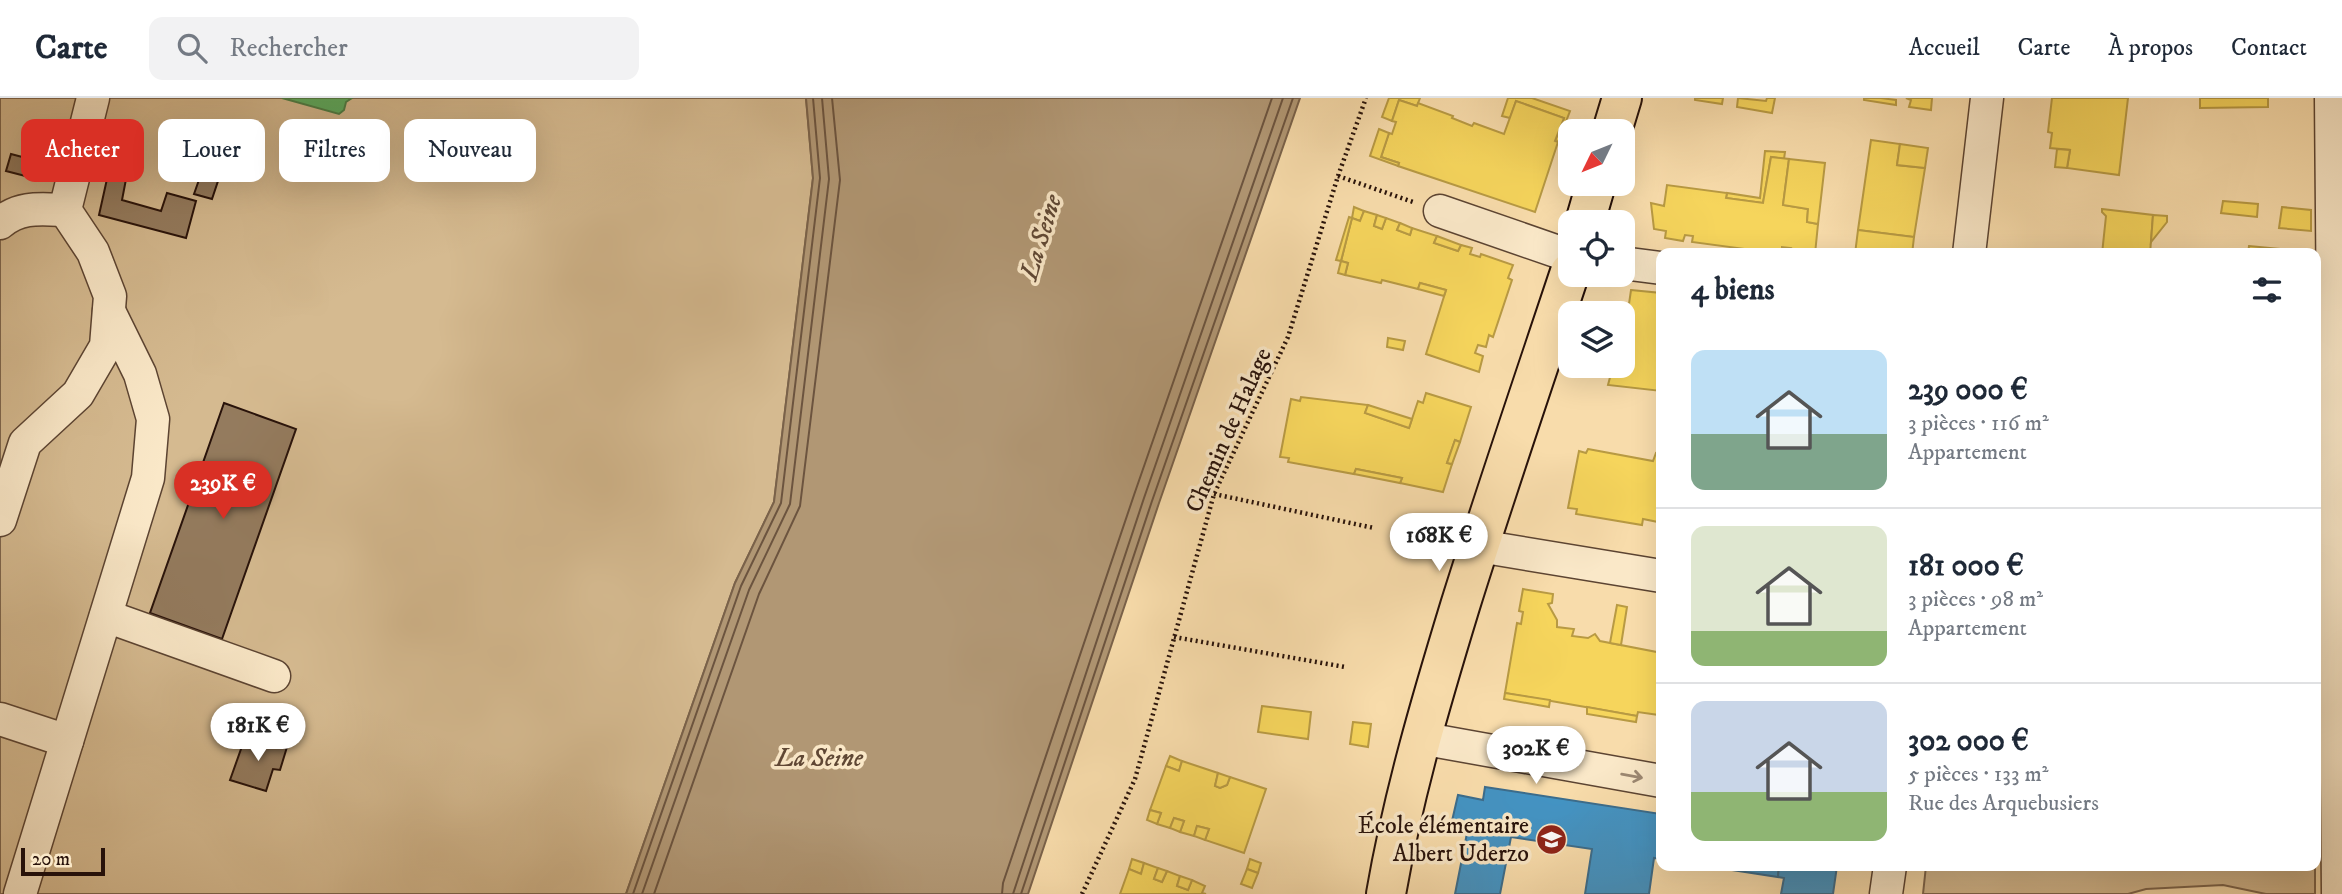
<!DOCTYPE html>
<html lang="fr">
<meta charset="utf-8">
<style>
:root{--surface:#fff;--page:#f2f2f3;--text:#1f2937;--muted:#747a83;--line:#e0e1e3;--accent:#d93025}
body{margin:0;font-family:"IM FELL DW Pica",serif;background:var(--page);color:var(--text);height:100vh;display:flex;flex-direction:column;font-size:26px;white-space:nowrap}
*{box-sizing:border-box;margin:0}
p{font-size:23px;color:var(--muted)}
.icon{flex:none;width:38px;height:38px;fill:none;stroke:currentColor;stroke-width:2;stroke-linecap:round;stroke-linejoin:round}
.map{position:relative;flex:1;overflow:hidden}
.details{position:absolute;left:1656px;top:150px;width:665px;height:623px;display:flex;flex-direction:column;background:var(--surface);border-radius:14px;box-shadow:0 7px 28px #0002}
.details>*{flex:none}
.hud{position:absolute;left:21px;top:21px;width:665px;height:63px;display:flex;gap:14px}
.needle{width:46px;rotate:227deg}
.controls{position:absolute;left:1558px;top:21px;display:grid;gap:14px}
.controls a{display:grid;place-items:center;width:77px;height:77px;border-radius:14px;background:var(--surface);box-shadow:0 7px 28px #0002;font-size:35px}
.scale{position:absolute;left:21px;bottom:18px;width:84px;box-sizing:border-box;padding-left:7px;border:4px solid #28120a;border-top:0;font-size:19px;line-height:24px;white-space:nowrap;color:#28120a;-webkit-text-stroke:5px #fae8c8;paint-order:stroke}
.price{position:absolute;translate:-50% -60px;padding:0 16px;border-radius:24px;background:#fff;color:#222;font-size:23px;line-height:46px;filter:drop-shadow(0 2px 4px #0008)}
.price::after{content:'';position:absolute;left:50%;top:42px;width:21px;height:16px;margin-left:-10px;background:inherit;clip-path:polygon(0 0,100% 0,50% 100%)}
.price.on{background:var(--accent);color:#fff}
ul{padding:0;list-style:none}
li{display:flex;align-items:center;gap:21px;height:175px;padding:0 35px}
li+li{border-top:2px solid var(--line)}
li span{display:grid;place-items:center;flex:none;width:196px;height:140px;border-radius:14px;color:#555}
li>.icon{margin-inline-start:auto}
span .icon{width:84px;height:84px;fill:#fffc;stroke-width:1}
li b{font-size:30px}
h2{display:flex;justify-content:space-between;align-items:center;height:84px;padding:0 35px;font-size:30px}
.chip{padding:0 24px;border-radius:14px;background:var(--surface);box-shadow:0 7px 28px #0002;font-size:24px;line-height:63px}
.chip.on{background:var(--accent);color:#fff}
header{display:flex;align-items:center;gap:42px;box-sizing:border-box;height:98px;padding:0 35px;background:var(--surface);border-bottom:2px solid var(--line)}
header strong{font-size:33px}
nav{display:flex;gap:38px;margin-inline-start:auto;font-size:24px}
.search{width:490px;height:63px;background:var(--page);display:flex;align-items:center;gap:18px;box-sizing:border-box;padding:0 24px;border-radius:14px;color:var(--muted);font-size:26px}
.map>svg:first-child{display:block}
</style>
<header>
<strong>Carte</strong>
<div class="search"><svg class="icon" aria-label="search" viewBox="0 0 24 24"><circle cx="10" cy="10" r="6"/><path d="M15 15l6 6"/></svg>Rechercher</div>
<nav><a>Accueil</a><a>Carte</a><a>À propos</a><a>Contact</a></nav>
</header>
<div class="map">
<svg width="2342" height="796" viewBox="0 0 2342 796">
<rect width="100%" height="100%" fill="#f8dcab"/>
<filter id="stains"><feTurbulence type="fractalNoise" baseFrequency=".00286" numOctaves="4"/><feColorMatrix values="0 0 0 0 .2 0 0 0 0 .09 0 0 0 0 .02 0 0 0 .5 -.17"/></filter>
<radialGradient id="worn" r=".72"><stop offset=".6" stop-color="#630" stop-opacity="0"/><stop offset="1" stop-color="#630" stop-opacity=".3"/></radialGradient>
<g fill="#d5ba90" stroke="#7e664d" stroke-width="2">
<polygon points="0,0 806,0 813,80 774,404 735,485 626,796 0,796"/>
<polygon points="1926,768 2315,768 2315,796 2266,796 2223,787 2146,791 2128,796 1923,796"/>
</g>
<polygon fill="#b19774" stroke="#7a624a" stroke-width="2" points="806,0 1300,0 1159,405 1028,796 626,796 735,485 774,404 813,80"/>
<g fill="#f6d55c" stroke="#b89a43" stroke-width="2">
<polygon points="1389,0 1420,0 1417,8 1399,2 1392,23 1382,19"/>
<polygon points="1508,0 1532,0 1570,13 1558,44 1555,43 1564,20 1516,3 1510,20 1502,18"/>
<polygon points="1695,0 1723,0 1722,6 1695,2"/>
<polygon points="1738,0 1766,3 1767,0 1775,0 1772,15 1737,9"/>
<polygon points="1864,0 1881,0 1896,2 1896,7 1864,2"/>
<polygon points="1906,0 1932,0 1931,12 1909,9 1911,2"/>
<polygon points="2052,0 2128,0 2119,77 2067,70 2070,52 2050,50 2052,35 2048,34"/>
<polygon points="2200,0 2268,0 2268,9 2200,10"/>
<polygon points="1399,2 1417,8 1418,5 1453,18 1452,20 1472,28 1474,25 1504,36 1516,3 1564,20 1555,43 1558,44 1535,114 1398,68 1399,65 1381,59 1389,35 1392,36 1396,24 1392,23"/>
<polygon points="1379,31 1389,35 1381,59 1399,65 1398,68 1370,58"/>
<polygon points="1871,42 1900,46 1897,67 1925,70 1914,139 1858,132"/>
<polygon points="1900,46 1928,50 1925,70 1897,67"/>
<polygon points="2057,51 2070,52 2067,70 2055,69"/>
<polygon points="1765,53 1785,54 1784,61 1771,59 1763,105 1726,100 1727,95 1760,100"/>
<polygon points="1771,59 1789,61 1783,107 1808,111 1807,124 1818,126 1815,156 1789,156 1791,150 1782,149 1782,156 1692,144 1693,138 1685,137 1683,143 1665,140 1666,133 1654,131 1651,105 1664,108 1667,87 1727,95 1726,100 1763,105"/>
<polygon points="1789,61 1825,65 1818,126 1807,124 1808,111 1783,107"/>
<polygon points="2223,103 2258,106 2257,119 2221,115"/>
<polygon points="1354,109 1364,113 1360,123 1352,120"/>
<polygon points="2282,109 2311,112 2311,133 2279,130"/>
<polygon points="2102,111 2153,117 2150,156 2102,156 2106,118 2102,114"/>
<polygon points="1364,113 1377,117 1374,128 1382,131 1386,120 1400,125 1397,132 1410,137 1412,130 1437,138 1434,145 1458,153 1461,147 1472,150 1470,156 1480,159 1481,156 1513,167 1508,180 1512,182 1493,239 1489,237 1486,249 1478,247 1475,255 1483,258 1479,274 1426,256 1446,192 1420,185 1418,191 1382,182 1381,185 1345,177 1348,165 1341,163 1352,120 1360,123"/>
<polygon points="1377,117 1386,120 1382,131 1374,128"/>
<polygon points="2153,117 2167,118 2167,124 2151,144"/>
<polygon points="1349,119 1352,120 1341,163 1336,162"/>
<polygon points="1400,125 1412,130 1410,137 1397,132"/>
<polygon points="1858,132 1914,139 1912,156 1855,156"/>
<polygon points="1437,138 1461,147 1458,153 1434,145"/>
<polygon points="2249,148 2311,154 2311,156 2248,156"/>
<polygon points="1341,163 1348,165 1345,177 1338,175"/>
<polygon points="1420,185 1446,192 1444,198 1418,191"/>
<polygon points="1631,192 1661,195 1661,293 1608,287 1613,268 1622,268 1622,218 1623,213 1628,213"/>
<polygon points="1388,240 1405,243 1403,252 1387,249"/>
<polygon points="1426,295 1471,309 1460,344 1455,342 1447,365 1452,366 1443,394 1400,385 1402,380 1356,371 1354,376 1288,364 1289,360 1280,359 1291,301 1300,303 1301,299 1368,307 1365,315 1409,330 1418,303 1423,305"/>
<polygon points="1368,307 1412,321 1409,330 1365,315"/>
<polygon points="1455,342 1460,344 1452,366 1447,365"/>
<polygon points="1588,351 1653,363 1656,355 1661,356 1661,408 1658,424 1643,421 1642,427 1576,416 1577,411 1568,410 1579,353 1586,355"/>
<polygon points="1356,371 1402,380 1400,385 1354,376"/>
<polygon points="1523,491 1553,496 1552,505 1548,506 1557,522 1557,529 1574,531 1572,538 1588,540 1595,536 1600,543 1657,554 1659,548 1661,548 1659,617 1638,614 1637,618 1505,595 1517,525 1521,526 1523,514 1519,513"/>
<polygon points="1617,507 1627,509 1621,547 1610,545"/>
<polygon points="1505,595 1550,602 1549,609 1504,601"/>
<polygon points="1262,608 1311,614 1308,641 1258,634"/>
<polygon points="1587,609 1637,618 1636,624 1587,616"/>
<polygon points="1353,624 1371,626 1368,649 1350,646"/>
<polygon points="1170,658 1182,663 1179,673 1166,668"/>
<polygon points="1182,663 1218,675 1215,688 1220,690 1227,687 1230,679 1266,691 1244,755 1205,742 1209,731 1197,728 1194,738 1180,734 1184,723 1174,720 1170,730 1157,726 1161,715 1150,712 1166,668 1179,673"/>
<polygon points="1218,675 1230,679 1227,687 1220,690 1215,688"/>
<polygon points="1150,712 1161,715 1157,726 1147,722"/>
<polygon points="1174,720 1184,723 1180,734 1170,730"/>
<polygon points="1197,728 1209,731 1205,742 1194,738"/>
<polygon points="1132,761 1144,765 1141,776 1129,771"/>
<polygon points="1250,761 1261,765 1258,775 1247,771"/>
<polygon points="1144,765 1158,770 1154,781 1162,784 1167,773 1180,778 1177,788 1188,792 1192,782 1205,788 1202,795 1206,796 1120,796 1129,771 1141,776"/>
<polygon points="1158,770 1167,773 1162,784 1154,781"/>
<polygon points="1247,771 1258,775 1252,790 1241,786"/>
<polygon points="1180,778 1192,782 1188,792 1177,788"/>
</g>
<g fill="#4393c3" stroke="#3b6c8c" stroke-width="2">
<polygon points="1485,689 1661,716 1661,761 1654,760 1649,796 1585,796 1592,751 1511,739 1500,796 1455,796 1469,725 1452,723 1458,697 1483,702"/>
<polygon points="1706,768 1779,768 1778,779"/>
<polygon points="1779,768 1837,768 1833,796 1781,796 1784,780 1778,779"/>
</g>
<polygon fill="#5aae61" stroke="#4b7f47" stroke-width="2" points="282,0 352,0 346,4 344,12 339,16"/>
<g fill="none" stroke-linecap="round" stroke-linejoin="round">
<g stroke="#6c543f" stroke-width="2">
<polyline points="633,796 741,488 781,405 820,80 813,0"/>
<polyline points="642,796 749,492 790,406 829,81 822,0"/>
<polyline points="654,796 759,496 800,408 840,82 832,0"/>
<polyline points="1002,796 1003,785 1134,397 1272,0"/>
<polyline points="1013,796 1144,400 1283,0"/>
<polyline points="1021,796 1152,403 1293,0"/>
</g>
</g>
<g fill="#947b5e" stroke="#28120a" stroke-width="2">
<polygon points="11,56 41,64 37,81 6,73"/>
<polygon points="206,62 223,68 212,101 194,96"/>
<polygon points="109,72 127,76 122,102 161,113 167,95 196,103 186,140 99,117"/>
<polygon points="224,305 296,331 222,541 150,515"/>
<polygon points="246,637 287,649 280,672 273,671 266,693 230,682"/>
</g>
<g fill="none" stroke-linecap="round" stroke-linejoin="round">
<defs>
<g id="minor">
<polyline points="2331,0 2338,796"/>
<polyline points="1440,113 1570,158"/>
<path d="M0 125C20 108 40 111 65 112"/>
<polyline points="1969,156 1987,0"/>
<polyline points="1622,165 1661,170"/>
<polyline points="0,422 25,345 78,296 106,248 110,198 93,154 65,112 93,0"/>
<polyline points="1479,448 1661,478"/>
<polyline points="106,518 274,578"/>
<polyline points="0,621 67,643"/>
<polyline points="1420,640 1661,683"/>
<polyline points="20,796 148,380 153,321 140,276 109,213"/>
<polyline points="1886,796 1890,768"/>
</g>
<g id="major">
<polyline points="1612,33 1622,0"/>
<polyline points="1585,124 1596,86"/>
<path d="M1386 796C1403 698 1431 603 1460 508 1495 396 1533 285 1570 174"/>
</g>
</defs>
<use href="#minor" stroke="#5c4432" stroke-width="35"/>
<use href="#major" stroke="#28120a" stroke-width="42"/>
<g stroke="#28120a" stroke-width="4.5" stroke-dasharray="2 3.5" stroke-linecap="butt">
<polyline points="1338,78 1413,104"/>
<polyline points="1214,396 1374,430"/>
<polyline points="1174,539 1345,569"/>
<polyline points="1082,796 1135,681 1214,396 1288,239 1338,78 1366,0"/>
</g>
<use href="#minor" stroke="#fae8c8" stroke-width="32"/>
<use href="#major" stroke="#f8dcab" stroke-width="38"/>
</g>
<defs><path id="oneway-shaft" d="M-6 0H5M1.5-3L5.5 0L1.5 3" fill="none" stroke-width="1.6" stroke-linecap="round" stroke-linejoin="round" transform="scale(1.75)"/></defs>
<use stroke="#9c8872" href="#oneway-shaft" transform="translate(1632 678) rotate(10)"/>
<defs>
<symbol id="school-disc" viewBox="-11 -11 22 22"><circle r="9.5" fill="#8f2418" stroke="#fae8c8"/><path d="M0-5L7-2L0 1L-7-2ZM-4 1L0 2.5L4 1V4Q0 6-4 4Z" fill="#fff"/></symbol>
</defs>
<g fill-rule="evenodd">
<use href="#school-disc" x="1534" y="724" width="35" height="35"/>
</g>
<g text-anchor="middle" stroke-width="7" stroke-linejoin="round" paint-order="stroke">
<g font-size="24" fill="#28120a" stroke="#fae8c8">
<text transform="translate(1228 332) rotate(-66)" y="8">Chemin de Halage</text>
</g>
<g font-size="24" fill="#28120a" stroke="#fae8c8" text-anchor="end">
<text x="1529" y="735">École élémentaire<tspan x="1529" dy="28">Albert Uderzo</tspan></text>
</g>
<g font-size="26" font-style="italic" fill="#5f4734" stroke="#fae8c8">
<text transform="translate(1040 139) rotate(-73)" y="9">La Seine</text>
<text x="819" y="668">La Seine</text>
</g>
</g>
<rect width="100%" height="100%" filter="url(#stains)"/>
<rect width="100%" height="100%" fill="url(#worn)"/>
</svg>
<div class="controls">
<a><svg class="needle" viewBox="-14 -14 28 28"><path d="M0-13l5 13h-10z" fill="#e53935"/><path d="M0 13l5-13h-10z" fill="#747a83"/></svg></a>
<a><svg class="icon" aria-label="locate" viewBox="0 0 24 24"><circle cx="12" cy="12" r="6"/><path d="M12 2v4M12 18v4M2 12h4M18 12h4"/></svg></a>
<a><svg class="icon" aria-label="layers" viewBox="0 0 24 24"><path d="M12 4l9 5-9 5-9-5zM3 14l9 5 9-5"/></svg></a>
</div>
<div class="scale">20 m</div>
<b class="price on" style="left:223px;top:423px">239K €</b>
<b class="price" style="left:1439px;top:475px">168K €</b>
<b class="price" style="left:258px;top:665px">181K €</b>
<b class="price" style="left:1536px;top:688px">302K €</b>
<div class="hud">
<a class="chip on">Acheter</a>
<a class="chip">Louer</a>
<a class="chip">Filtres</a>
<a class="chip">Nouveau</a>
</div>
<section class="details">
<h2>4 biens<svg class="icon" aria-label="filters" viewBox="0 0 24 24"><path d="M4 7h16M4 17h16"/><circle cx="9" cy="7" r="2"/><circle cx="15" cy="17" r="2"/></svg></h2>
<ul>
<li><span style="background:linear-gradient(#bfe0f5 60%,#7fa58c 0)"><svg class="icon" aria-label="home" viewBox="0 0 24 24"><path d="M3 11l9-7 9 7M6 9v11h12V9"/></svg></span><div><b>239 000 €</b><p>3 pièces · 116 m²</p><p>Appartement</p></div></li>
<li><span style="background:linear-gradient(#dfe7d0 75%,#8fb573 0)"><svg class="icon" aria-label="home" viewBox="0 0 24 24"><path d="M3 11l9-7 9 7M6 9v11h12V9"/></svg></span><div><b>181 000 €</b><p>3 pièces · 98 m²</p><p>Appartement</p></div></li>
<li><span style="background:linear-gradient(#c9d6e8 65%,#8fb573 0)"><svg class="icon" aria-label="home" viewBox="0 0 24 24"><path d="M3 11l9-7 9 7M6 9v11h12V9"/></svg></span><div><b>302 000 €</b><p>5 pièces · 133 m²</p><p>Rue des Arquebusiers</p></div></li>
</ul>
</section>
</div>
